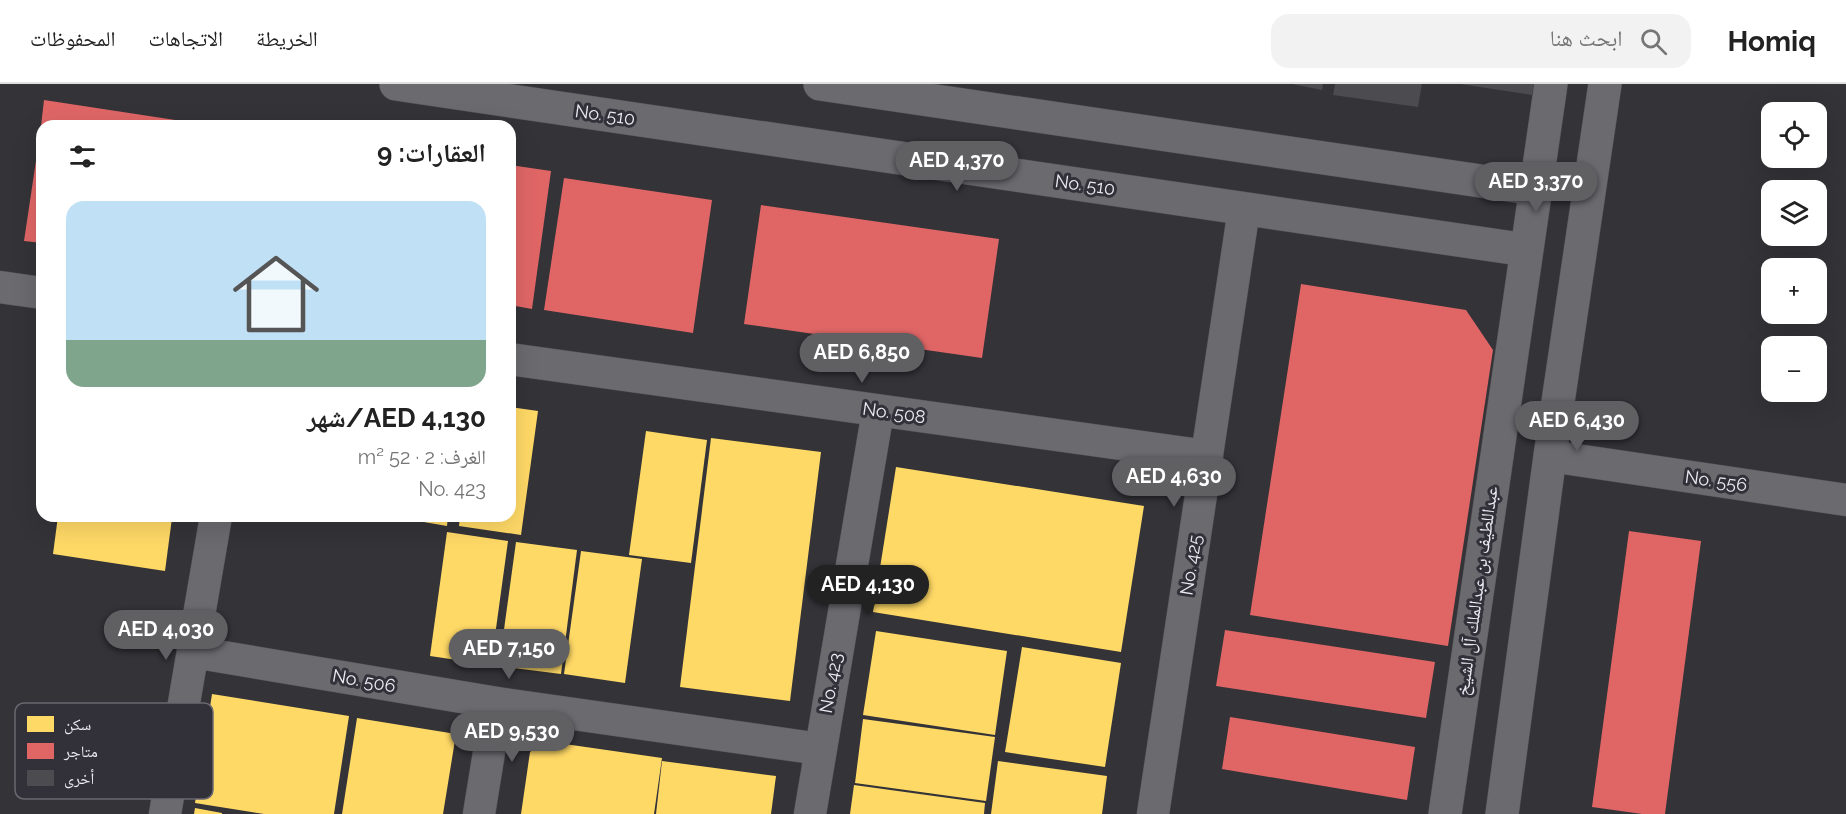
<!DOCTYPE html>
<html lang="ar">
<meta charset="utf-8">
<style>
:root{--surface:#fff;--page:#f2f2f2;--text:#222;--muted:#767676;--line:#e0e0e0;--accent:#605f62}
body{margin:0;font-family:Raleway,"Noto Naskh Arabic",sans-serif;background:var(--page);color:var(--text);direction:rtl;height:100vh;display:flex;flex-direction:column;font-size:22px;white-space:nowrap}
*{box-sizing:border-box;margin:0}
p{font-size:20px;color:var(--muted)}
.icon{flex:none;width:33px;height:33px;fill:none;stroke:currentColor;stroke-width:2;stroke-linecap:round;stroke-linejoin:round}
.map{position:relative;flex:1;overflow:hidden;direction:ltr}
.details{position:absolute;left:36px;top:36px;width:480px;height:402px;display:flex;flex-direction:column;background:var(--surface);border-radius:18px;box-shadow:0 6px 24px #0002;direction:rtl}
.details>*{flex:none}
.buttons{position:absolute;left:1761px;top:18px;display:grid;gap:12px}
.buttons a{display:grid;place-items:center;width:66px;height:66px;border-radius:12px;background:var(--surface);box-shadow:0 6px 24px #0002;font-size:30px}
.price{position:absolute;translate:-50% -51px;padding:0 14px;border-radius:21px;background:var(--accent);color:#fff;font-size:20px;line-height:39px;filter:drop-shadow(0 2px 3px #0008)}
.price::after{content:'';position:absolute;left:50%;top:36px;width:18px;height:14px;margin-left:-9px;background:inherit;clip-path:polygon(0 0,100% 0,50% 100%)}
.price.current{background:#222;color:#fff}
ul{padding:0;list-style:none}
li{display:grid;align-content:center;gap:12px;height:318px;padding:0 30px}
li span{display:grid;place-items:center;height:186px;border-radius:18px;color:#555}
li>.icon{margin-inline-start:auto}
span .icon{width:108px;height:108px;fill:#fffc;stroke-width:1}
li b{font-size:26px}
h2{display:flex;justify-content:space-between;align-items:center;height:72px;padding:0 30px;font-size:26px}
header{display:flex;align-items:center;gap:36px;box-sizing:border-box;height:84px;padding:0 30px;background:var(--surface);border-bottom:2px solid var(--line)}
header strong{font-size:28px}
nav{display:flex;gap:33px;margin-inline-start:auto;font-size:21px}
.search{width:420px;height:54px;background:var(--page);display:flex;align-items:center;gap:15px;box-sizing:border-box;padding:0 21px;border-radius:18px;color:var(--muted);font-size:22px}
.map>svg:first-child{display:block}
</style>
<header>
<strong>Homiq</strong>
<div class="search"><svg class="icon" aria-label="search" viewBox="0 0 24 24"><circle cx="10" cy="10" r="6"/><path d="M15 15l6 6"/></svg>ابحث هنا</div>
<nav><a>الخريطة</a><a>الاتجاهات</a><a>المحفوظات</a></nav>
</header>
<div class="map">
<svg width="1846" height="730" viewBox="0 0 1846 730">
<rect width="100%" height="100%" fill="#333338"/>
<g fill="#ffd966">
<polygon points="510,323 538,327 521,451 459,442 460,432 510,432"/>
<polygon points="646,347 707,356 691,479 629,471"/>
<polygon points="711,354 821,368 790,617 680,603"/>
<polygon points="896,383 1144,422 1121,568 873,528"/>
<polygon points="58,432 156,432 172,434 165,487 53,470"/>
<polygon points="389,432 448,432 447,442"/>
<polygon points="447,448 508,457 491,581 430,572"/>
<polygon points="516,458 577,466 561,590 499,582"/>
<polygon points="581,467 642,475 625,599 564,590"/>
<polygon points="876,547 1007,567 995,651 863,631"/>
<polygon points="1022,563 1121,579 1105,683 1005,668"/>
<polygon points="212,610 349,632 334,730 264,730 195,719"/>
<polygon points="357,634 456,650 443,730 342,730"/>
<polygon points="863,635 995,653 986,717 855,699"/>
<polygon points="544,657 662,674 654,730 521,730 530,668"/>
<polygon points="662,677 776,692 771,730 656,730"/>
<polygon points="998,677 1107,692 1102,730 991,730"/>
<polygon points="854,701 985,719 984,730 850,730"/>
<polygon points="195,724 222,729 222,730 194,730"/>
</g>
<g fill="#e06666">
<polygon points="44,16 208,41 208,42 41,42"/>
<polygon points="41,43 42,43 42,159 24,157"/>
<polygon points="510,81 551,87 532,225 510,221"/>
<polygon points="564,94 712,116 693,249 544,226"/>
<polygon points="761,121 999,155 982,274 744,240"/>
<polygon points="1301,200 1466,226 1493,266 1448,562 1250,531"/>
<polygon points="1629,447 1701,457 1665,730 1642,730 1592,723"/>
<polygon points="1225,546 1435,578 1426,634 1216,602"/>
<polygon points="1230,633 1415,663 1407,716 1222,685"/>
</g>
<g fill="#4b4b50">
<polygon points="1292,0 1323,0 1322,6"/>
<polygon points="1335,0 1422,0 1418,23 1333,11"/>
<polygon points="1460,0 1534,0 1532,11"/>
</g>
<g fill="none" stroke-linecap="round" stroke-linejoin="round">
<defs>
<g id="minor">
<polyline points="0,203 42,209"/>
<polyline points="510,275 1207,372"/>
<polyline points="1550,372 1846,416"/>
<polyline points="193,568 497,619 820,665"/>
<polyline points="165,730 216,432"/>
<polyline points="479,730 497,619"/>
<polyline points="810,730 878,327"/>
<polyline points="1153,730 1244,125"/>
</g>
<g id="tertiary">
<polyline points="396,0 1526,166"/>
<polyline points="820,0 1535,105"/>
<polyline points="1445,730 1551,0"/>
<polyline points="1502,730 1550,372 1605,0"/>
</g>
</defs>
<use href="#minor" stroke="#515156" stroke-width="33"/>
<use href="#tertiary" stroke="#515156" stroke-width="34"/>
<use href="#minor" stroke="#6b6a6f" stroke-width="32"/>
<use href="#tertiary" stroke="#6b6a6f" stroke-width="33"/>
</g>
<g text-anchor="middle" stroke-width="6" stroke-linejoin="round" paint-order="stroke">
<g font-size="18" fill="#ebeaf1" stroke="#32313a">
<text transform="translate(605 31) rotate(8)" y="6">No. 510</text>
<text transform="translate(1085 101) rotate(8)" y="6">No. 510</text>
<text transform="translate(894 329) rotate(8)" y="6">No. 508</text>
<text transform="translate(1716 397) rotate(8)" y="6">No. 556</text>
<text transform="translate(1191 481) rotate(-81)" y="6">No. 425</text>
<text transform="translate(1477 507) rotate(-82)" y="6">عبداللطيف بن عبدالملك آل الشيخ</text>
<text transform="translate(364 597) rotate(10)" y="6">No. 506</text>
<text transform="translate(831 599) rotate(-80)" y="6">No. 423</text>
</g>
</g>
<rect x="15" y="619" width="198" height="96" rx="9" fill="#32313a" stroke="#6a6871" stroke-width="1.5"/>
<rect x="27" y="632" width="27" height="16" fill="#ffd966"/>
<rect x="27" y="659" width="27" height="16" fill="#e06666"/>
<rect x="27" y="686" width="27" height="16" fill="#4b4b50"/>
<g font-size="16" fill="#ebeaf1">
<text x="64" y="646">سكن</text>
<text x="64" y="673">متاجر</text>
<text x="64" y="700">أخرى</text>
</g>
</svg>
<div class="buttons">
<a><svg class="icon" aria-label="locate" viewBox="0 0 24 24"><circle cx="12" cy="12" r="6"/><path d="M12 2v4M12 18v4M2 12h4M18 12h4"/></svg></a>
<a><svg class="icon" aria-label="layers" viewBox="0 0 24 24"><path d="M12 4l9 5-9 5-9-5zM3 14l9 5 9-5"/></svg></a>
<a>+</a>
<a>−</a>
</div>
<b class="price" style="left:957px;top:108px">AED 4,370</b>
<b class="price" style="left:1536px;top:129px">AED 3,370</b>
<b class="price" style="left:862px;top:300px">AED 6,850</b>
<b class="price" style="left:1577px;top:368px">AED 6,430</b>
<b class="price" style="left:1174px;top:424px">AED 4,630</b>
<b class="price current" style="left:868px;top:532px">AED 4,130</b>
<b class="price" style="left:166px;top:577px">AED 4,030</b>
<b class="price" style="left:509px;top:596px">AED 7,150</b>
<b class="price" style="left:512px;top:679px">AED 9,530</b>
<section class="details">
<h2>العقارات: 9<svg class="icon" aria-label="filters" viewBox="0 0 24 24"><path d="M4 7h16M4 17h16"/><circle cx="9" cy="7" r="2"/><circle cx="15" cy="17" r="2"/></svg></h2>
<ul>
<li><span style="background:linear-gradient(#bfe0f5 75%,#7fa58c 0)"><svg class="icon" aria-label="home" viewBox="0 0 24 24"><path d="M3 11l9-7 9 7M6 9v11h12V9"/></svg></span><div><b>AED 4,130/شهر</b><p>الغرف: 2 · 52 m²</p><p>No. 423</p></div></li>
</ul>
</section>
</div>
